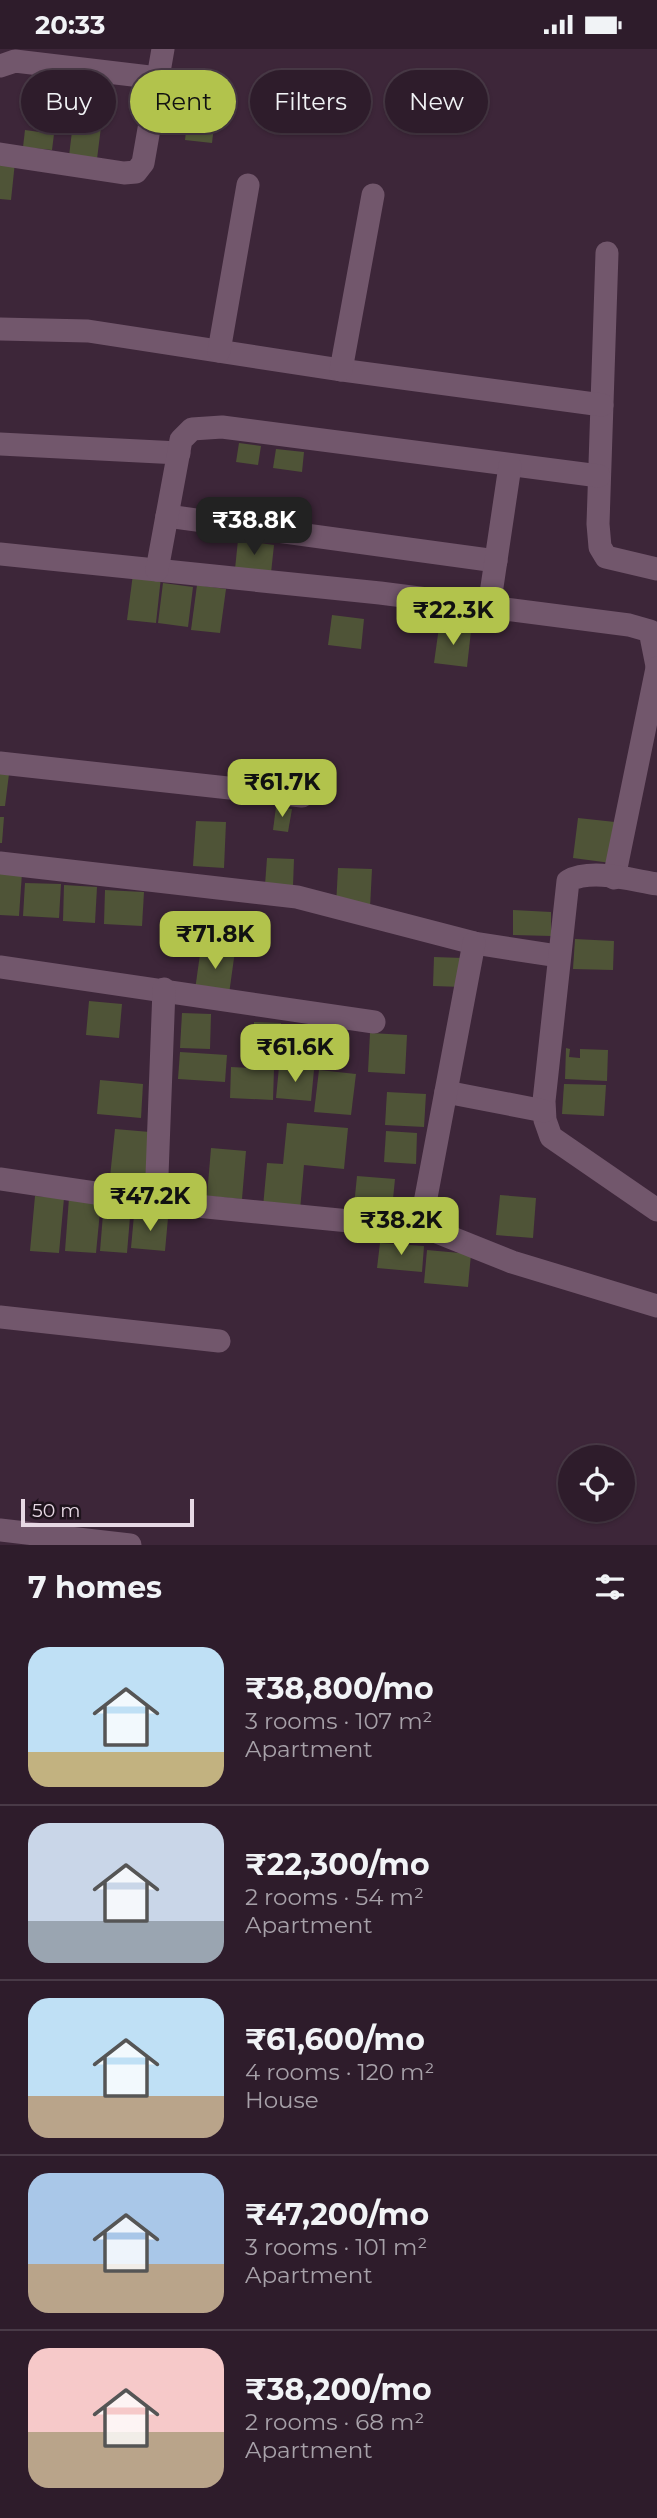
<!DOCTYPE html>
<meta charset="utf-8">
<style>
:root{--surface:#2e1c2b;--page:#3a2937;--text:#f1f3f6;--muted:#a7a1a9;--line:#493a47;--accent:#b2c34c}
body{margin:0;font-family:Montserrat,sans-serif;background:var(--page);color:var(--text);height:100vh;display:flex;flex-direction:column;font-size:26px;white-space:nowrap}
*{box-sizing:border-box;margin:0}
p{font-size:23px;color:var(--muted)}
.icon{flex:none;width:38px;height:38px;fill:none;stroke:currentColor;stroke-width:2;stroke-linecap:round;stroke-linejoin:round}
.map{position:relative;height:1496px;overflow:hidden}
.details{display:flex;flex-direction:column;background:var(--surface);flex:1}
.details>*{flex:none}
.guide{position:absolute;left:21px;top:21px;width:616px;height:63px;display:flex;gap:14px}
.tools{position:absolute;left:558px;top:1396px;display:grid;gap:14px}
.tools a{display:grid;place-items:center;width:77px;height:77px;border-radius:50%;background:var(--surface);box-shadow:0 2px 5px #0004,0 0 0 2px var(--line);font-size:35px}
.scale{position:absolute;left:21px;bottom:18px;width:173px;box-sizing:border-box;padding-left:7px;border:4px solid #e7d8e4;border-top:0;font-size:19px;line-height:24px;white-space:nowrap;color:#e7d8e4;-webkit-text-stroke:5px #1e131c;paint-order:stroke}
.price{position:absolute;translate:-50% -60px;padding:0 16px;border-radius:14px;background:var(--accent);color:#111;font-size:23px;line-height:46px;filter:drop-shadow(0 2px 4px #0008)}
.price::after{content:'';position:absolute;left:50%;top:42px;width:21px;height:16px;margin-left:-10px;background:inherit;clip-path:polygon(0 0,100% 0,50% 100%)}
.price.selected{background:#222;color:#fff}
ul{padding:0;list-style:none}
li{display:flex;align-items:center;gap:21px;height:175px;padding:0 28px}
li+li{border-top:2px solid var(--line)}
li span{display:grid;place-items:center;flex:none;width:196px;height:140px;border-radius:21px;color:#555}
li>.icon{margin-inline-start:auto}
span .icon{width:84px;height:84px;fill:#fffc;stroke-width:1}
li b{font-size:30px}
h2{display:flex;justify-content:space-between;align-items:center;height:84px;padding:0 28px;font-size:30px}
.tag{padding:0 24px;border-radius:32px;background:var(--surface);box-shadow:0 2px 5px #0004,0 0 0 2px var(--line);font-size:24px;line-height:63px}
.tag.selected{background:var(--accent);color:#111}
.status{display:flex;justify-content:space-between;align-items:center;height:49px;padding:0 35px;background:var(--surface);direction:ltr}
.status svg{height:19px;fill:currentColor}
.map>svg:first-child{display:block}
</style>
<div class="status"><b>20:33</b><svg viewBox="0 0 49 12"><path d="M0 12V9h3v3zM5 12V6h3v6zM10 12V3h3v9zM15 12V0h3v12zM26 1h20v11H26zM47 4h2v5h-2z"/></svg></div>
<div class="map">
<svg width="657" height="1496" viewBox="0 0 657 1496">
<rect width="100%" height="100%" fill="#3d2639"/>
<g fill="#4f5437">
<polygon points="188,65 215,68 212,94 185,91"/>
<polygon points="73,74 101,78 97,110 69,107"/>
<polygon points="25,81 54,85 52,101 23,98"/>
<polygon points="0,112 15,113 11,151 0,150"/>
<polygon points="239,394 261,397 258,416 236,413"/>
<polygon points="276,400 304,403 302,423 273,419"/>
<polygon points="238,491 274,496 271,524 235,520"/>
<polygon points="133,525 161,528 156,574 127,571"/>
<polygon points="163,534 193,538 188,578 158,574"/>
<polygon points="197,536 226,540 220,584 191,581"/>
<polygon points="332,566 364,570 361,600 328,596"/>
<polygon points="439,578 471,582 467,618 434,614"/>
<polygon points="0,724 9,725 5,757 0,757"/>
<polygon points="276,758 292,760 288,783 273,781"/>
<polygon points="0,768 4,768 2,794 0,794"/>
<polygon points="578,769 615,773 611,814 573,809"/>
<polygon points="196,772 226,773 224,819 193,817"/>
<polygon points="267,809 294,810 293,837 265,836"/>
<polygon points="338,819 372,820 370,859 336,857"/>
<polygon points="0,823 22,824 19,867 0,866"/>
<polygon points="25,834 61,835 59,869 23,867"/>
<polygon points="64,836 97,838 95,874 63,872"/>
<polygon points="105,841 144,843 142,877 104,875"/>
<polygon points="513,861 551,863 551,887 513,886"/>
<polygon points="575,890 614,892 613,921 573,920"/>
<polygon points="201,898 235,902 229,945 195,941"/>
<polygon points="434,908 463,909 462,938 433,937"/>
<polygon points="89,952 122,955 119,989 86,986"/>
<polygon points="182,964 211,965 210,1000 180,999"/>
<polygon points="254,973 281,974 280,1011 253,1011"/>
<polygon points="370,984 407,986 405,1025 368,1023"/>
<polygon points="566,999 570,1000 569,1008 580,1009 580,1000 608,1001 607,1032 565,1030"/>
<polygon points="180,1003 227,1006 225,1033 178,1030"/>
<polygon points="231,1018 274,1020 273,1051 230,1049"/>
<polygon points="279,1018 314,1021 311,1052 276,1049"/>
<polygon points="319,1021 356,1025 351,1066 314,1063"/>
<polygon points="100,1031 143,1035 141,1069 97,1065"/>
<polygon points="564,1035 606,1036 604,1067 562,1065"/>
<polygon points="387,1043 426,1045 424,1078 385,1076"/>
<polygon points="287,1074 348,1079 344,1120 304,1116 300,1161 263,1158 267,1114 283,1115"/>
<polygon points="115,1080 150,1083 146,1131 110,1128"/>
<polygon points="386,1082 417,1084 416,1115 384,1113"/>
<polygon points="211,1099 246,1102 242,1150 207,1147"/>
<polygon points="357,1127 395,1130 391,1170 353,1167"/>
<polygon points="500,1146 536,1149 533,1189 496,1186"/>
<polygon points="35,1147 64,1149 59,1204 30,1202"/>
<polygon points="69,1149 101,1152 96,1204 65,1202"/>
<polygon points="104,1153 131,1156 127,1204 100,1202"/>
<polygon points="134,1166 168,1169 165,1202 131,1199"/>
<polygon points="380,1194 424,1197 422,1223 377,1219"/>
<polygon points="427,1201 471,1205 468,1238 424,1234"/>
</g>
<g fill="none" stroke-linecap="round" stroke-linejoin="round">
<g stroke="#72576c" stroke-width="23">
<polyline points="0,17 15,12 158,29"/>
<polyline points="0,105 124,124 136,123 143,114 163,0"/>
<polyline points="607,204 598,475 600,498 606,508 657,520"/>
<polyline points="0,280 88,282 341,321 602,356"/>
<polyline points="219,302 248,136"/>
<polyline points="341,321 373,146"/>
<polyline points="0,395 179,404"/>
<polyline points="167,467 496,512"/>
<polyline points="0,505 380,544 629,576 650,582 657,617"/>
<polyline points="157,521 181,391 192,380 222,378 599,427"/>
<polyline points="489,558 510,417"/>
<polyline points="0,714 302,747"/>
<polyline points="0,814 297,848 474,894 558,907"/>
<polyline points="614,829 657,619"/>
<path d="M657 835C631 831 592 819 568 832L544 1052 545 1071 551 1088 657 1161"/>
<polyline points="0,918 374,973"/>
<polyline points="446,1043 544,1062"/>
<polyline points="0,1130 156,1153 400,1177 412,1173 424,1159 474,894"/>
<polyline points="156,1153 164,940"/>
<polyline points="412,1173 512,1213 657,1257"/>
<polyline points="0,1268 219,1292"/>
<polyline points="0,1481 130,1496"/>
</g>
</g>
</svg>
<div class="tools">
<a><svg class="icon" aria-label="locate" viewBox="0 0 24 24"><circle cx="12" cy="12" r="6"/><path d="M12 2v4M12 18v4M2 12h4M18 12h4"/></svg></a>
</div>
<div class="scale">50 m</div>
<b class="price selected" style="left:254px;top:508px">₹38.8K</b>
<b class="price" style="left:453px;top:598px">₹22.3K</b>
<b class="price" style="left:282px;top:770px">₹61.7K</b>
<b class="price" style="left:215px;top:922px">₹71.8K</b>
<b class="price" style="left:295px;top:1035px">₹61.6K</b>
<b class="price" style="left:150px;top:1184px">₹47.2K</b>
<b class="price" style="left:401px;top:1208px">₹38.2K</b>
<div class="guide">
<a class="tag">Buy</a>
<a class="tag selected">Rent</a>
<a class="tag">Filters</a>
<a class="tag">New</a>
</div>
</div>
<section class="details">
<h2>7 homes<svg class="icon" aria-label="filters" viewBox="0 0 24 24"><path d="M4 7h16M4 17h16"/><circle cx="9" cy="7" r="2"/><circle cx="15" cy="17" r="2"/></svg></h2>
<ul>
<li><span style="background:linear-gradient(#bfe0f5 75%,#c2b280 0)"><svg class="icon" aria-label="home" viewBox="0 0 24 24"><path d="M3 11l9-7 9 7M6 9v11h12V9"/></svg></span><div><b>₹38,800/mo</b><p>3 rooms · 107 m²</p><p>Apartment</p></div></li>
<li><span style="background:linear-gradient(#c9d6e8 70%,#9aa5b1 0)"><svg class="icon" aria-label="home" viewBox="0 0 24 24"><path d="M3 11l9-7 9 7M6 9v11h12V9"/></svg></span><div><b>₹22,300/mo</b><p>2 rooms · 54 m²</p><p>Apartment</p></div></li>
<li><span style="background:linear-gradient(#bfe0f5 70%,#b9a48a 0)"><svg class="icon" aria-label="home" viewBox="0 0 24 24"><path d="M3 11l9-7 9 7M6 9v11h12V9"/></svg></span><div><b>₹61,600/mo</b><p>4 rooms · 120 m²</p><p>House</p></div></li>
<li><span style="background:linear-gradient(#a9c7e8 65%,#b9a48a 0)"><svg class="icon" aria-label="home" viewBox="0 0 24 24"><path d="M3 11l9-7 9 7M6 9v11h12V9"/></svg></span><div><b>₹47,200/mo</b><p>3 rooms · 101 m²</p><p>Apartment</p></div></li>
<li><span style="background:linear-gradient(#f6c9c9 60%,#b9a48a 0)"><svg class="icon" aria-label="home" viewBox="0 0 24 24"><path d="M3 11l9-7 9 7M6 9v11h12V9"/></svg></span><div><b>₹38,200/mo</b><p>2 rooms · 68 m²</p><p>Apartment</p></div></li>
</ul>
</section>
